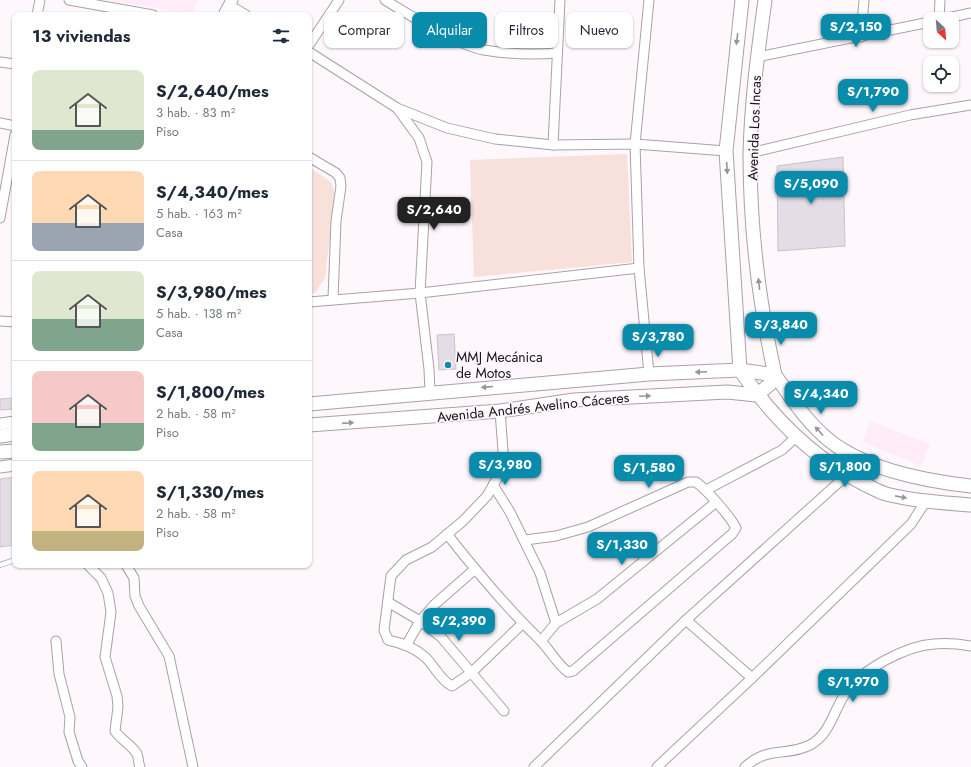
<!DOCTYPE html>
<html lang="es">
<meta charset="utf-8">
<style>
:root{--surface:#fff;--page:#f2f2f3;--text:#1f2937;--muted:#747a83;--line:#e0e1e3;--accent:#098cac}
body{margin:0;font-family:Jost,sans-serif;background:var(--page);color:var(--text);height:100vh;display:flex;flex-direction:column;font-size:15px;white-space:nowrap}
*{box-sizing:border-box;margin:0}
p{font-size:13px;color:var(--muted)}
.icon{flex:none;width:22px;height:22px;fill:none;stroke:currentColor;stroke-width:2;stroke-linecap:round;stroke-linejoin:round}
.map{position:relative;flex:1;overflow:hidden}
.details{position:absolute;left:12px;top:12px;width:300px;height:556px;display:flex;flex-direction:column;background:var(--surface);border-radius:8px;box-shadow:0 1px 3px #0004}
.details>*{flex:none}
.top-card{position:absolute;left:324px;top:12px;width:380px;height:36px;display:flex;gap:8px}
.needle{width:26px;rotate:154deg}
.fabs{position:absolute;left:923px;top:12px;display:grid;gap:8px}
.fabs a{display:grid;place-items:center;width:36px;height:36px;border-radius:8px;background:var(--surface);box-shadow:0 1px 3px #0004;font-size:20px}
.price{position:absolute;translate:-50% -34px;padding:0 9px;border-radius:8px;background:var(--accent);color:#fff;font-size:13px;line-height:26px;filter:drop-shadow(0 1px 2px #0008)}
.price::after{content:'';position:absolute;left:50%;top:24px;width:12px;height:9px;margin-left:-6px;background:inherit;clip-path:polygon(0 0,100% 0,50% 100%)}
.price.current{background:#222;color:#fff}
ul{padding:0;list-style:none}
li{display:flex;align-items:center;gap:12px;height:100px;padding:0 20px}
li+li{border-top:1px solid var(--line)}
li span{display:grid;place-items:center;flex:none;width:112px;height:80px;border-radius:8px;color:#555}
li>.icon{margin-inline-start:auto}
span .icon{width:48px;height:48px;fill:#fffc;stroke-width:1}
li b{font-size:17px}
h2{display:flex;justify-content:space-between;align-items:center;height:48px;padding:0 20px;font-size:17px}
.chip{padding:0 14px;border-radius:8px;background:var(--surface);box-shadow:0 1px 3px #0004;font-size:14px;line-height:36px}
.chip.current{background:var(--accent);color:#fff}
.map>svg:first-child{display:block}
</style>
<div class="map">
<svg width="971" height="767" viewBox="0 0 971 767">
<rect width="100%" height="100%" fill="#fef7fb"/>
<g fill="#ffecf7">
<polygon points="106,0 198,0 192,14"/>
<polygon points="870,421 930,444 921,466 862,442"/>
</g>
<g fill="#f8e0db">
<polygon points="627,154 632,262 474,277 470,160"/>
<polygon points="309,167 331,182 335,194 325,278 315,293 309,295"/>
</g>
<g fill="#e4dde6" stroke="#cac3cd">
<polygon points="843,157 845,246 778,251 777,166"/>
<polygon points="454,334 456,369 439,370 437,335"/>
<polygon points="15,398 15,409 0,410 0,399"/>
<polygon points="15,477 15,545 0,547 0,479"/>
</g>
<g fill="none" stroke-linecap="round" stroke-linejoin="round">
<defs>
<polyline id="service" points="0,565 15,560"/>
<g id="minor">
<polyline points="69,0 153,15"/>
<path d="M385 0C409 15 457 45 484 50 508 54 532 55 557 53"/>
<polyline points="229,5 246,15"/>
<polyline points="37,15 40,0"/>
<polyline points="939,19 940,0"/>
<polyline points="943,19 971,13"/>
<polyline points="861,37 864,0"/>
<polyline points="309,45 339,0"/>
<polyline points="309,52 397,108 447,128 495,139 553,145 635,144 726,151"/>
<polyline points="757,57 930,22"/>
<polyline points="0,62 15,64"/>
<polyline points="397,108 419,138 427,162 420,293 429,369 430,393"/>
<polyline points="0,123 15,126"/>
<polyline points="553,145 560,0"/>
<polyline points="750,153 910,115 971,105"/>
<polyline points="309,157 336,173 340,178 341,186 336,221 333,299"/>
<polyline points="0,218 15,135"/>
<polyline points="309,302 420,293 639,268"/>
<polyline points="0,321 15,322"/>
<polyline points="649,374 639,268 635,144 649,0"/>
<path d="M500 411 503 451 499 475 487 496 463 521 432 547 406 560 391 576 384 630 388 640C402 643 414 647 425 657 435 666 439 679 452 686L471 673 522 624"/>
<polyline points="493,485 510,512 540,573 556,623"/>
<polyline points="706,490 782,450 797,436"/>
<path d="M447 534C476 571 506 607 540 640 550 650 556 663 568 672L573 671 732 534 736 528C730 516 707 490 696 482H688L588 527 556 536 525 540"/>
<path d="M88 565 101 578 108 593 111 612 105 657 117 696 118 707 115 731C121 740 132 745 137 754 139 758 138 763 140 767"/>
<polyline points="126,565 134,578 135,596 139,606 169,656 193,767"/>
<polyline points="388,602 420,621 441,637 504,711"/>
<polyline points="686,620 752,678"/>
<polyline points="56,641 59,674 70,717 69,732 78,761 82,767"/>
<polyline points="541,641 556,623 597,599 715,503"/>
<polyline points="407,644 420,621 434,605 475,569"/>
<polyline points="534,767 686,620 847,475"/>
<polyline points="657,767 752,678 911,524 926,501"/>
<path d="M745 767C769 745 787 757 810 745 831 734 834 708 847 691 864 668 906 646 934 644 946 643 959 644 971 646"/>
</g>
<g id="tertiary">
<polyline points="224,15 232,0"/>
<polyline points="0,424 15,422"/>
<polyline points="0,467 15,465"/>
</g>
<g id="secondary">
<path d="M765 0C758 51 751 103 750 155 750 228 759 303 775 375"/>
<polyline points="740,370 726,151 742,0"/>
<path d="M740 370C772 417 813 458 864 484 871 487 879 492 886 494 914 501 943 503 971 505"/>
<path d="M309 404 649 374 740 370 775 375C790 396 804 418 823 435 858 468 924 481 971 486"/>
<polyline points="309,425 500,411 574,400 727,392 757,395 770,384 775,375"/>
<polyline points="0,436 15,434"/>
<polyline points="0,452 15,451"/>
</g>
</defs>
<use href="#service" stroke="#aba1a7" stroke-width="6"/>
<use href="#minor" stroke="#aba1a7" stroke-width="11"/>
<use href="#tertiary" stroke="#aba1a7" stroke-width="13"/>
<use href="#secondary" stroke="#aba1a7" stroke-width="15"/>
<use href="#service" stroke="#fff" stroke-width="4.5"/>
<use href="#minor" stroke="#fff" stroke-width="9"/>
<use href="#tertiary" stroke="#fff" stroke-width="11"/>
<use href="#secondary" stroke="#fff" stroke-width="13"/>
</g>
<defs><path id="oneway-solid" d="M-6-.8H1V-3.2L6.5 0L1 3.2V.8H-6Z"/></defs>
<g fill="#979597">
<use href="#oneway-solid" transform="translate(737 39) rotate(97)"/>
<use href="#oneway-solid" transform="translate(727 168) rotate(87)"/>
<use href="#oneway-solid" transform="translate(759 284) rotate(-96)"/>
<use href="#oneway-solid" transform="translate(701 372) rotate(178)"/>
<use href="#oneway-solid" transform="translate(487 387) rotate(175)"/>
<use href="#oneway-solid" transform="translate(645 396) rotate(-3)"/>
<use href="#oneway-solid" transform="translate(348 423) rotate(-4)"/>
<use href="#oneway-solid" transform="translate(819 431) rotate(-133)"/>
<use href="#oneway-solid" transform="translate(901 497) rotate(11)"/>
</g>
<circle fill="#098cac" stroke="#fef7fb" stroke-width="1.5" cx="448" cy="365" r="4"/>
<g text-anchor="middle" stroke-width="3.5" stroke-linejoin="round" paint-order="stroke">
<g font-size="14" fill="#181417" stroke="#fef7fb">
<text transform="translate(754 128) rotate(-88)" y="5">Avenida Los Incas</text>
<text transform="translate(533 407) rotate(-6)" y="5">Avenida Andrés Avelino Cáceres</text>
</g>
<g font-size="14" fill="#181417" stroke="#fef7fb" text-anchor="start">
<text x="456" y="362">MMJ Mecánica<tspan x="456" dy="16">de Motos</tspan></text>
</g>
</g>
</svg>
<div class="fabs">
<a><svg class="needle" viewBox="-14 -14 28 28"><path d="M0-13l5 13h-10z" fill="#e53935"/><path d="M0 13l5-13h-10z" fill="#747a83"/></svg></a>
<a><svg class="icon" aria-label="locate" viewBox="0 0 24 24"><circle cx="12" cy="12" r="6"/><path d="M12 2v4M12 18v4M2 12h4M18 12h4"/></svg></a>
</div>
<b class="price" style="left:856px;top:48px">S/2,150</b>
<b class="price" style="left:873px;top:113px">S/1,790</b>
<b class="price" style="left:811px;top:205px">S/5,090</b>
<b class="price current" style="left:434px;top:231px">S/2,640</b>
<b class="price" style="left:781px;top:346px">S/3,840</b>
<b class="price" style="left:658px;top:358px">S/3,780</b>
<b class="price" style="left:821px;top:415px">S/4,340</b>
<b class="price" style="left:505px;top:486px">S/3,980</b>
<b class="price" style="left:845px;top:488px">S/1,800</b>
<b class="price" style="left:649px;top:489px">S/1,580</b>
<b class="price" style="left:622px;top:566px">S/1,330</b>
<b class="price" style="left:459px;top:642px">S/2,390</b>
<b class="price" style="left:853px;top:703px">S/1,970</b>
<div class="top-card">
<a class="chip">Comprar</a>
<a class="chip current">Alquilar</a>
<a class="chip">Filtros</a>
<a class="chip">Nuevo</a>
</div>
<section class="details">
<h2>13 viviendas<svg class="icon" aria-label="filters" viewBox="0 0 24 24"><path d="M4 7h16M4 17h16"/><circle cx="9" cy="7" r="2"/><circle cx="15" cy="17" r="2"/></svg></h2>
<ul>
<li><span style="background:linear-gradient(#dfe7d0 75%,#7fa58c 0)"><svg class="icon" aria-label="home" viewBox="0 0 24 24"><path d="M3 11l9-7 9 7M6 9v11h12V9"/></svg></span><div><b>S/2,640/mes</b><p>3 hab. · 83 m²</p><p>Piso</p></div></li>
<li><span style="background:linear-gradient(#ffd9b3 65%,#9aa5b1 0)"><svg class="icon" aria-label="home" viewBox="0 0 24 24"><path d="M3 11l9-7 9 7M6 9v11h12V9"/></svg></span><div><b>S/4,340/mes</b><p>5 hab. · 163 m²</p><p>Casa</p></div></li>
<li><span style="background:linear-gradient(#dfe7d0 60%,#7fa58c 0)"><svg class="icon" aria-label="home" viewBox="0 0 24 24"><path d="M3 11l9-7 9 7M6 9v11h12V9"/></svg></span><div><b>S/3,980/mes</b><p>5 hab. · 138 m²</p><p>Casa</p></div></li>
<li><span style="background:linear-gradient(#f6c9c9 65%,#7fa58c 0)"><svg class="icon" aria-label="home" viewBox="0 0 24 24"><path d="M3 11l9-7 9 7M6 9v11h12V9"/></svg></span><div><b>S/1,800/mes</b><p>2 hab. · 58 m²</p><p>Piso</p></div></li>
<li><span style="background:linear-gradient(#ffd9b3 75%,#c2b280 0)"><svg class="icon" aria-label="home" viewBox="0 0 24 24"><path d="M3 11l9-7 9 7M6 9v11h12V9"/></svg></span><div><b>S/1,330/mes</b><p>2 hab. · 58 m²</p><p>Piso</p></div></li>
</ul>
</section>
</div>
